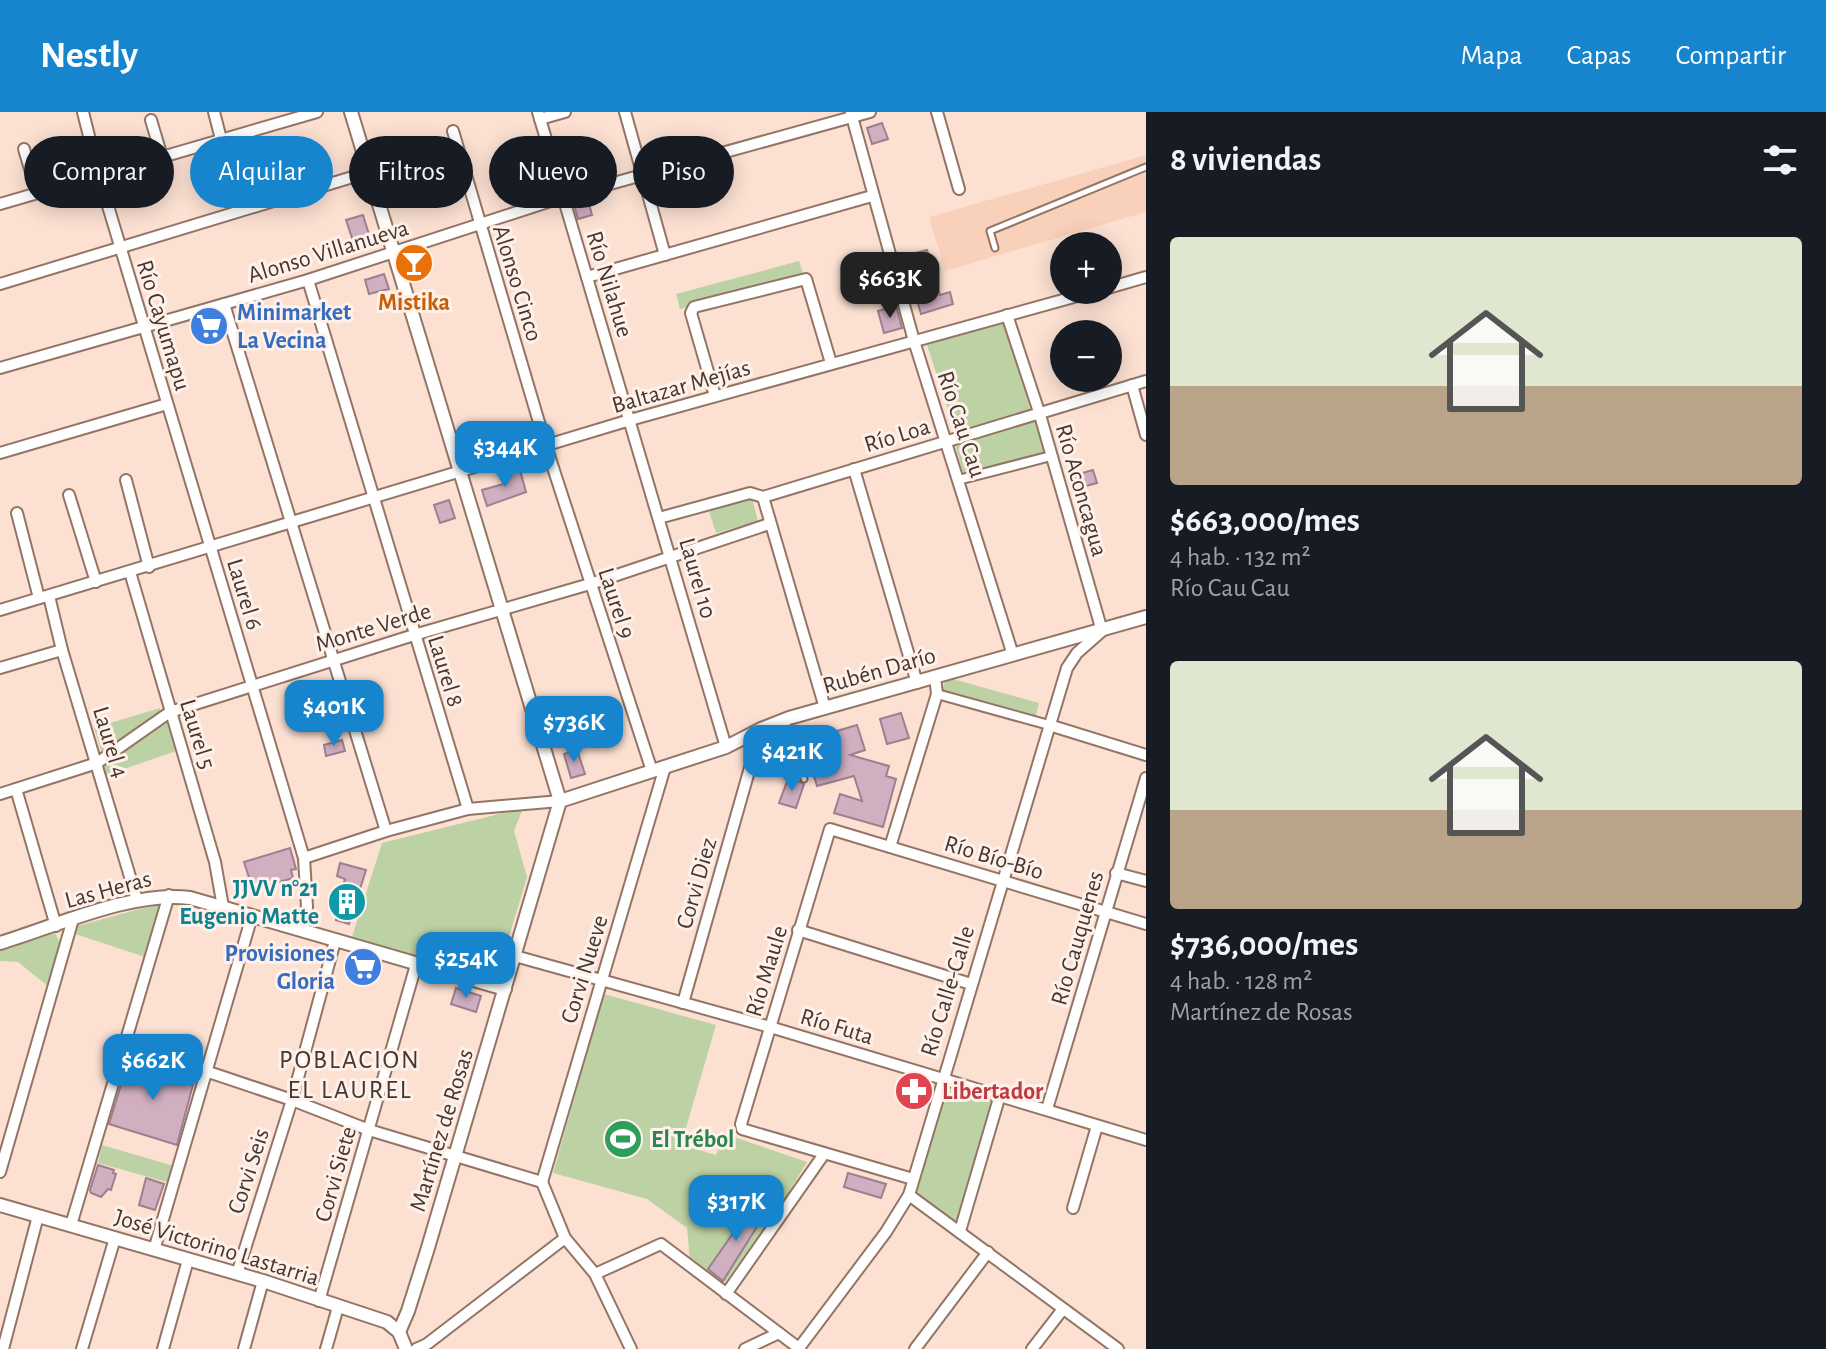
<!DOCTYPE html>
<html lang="es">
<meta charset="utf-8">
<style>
:root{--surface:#171b24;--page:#242831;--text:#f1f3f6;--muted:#9ea1a6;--accent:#1784ce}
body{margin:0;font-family:"Alegreya Sans",sans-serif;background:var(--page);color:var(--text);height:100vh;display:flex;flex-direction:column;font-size:30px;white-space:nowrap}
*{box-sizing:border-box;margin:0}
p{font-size:26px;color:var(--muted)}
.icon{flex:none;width:44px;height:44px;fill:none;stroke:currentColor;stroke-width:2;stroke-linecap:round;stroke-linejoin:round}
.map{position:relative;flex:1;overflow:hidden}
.details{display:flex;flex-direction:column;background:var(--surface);width:680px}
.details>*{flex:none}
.top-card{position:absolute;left:24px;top:24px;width:760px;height:72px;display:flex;gap:16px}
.fabs{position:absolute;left:1050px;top:120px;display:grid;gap:16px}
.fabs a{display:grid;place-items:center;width:72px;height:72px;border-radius:50%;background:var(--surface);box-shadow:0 4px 20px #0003;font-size:40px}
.price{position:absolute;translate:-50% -68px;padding:0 18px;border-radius:16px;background:var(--accent);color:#fff;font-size:26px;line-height:52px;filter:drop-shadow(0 2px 4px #0008)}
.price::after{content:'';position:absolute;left:50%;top:48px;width:24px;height:18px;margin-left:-12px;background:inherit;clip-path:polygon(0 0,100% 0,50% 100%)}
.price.on{background:#222;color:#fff}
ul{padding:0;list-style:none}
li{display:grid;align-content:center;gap:16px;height:424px;padding:0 24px}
li span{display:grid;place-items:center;height:248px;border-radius:8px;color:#555}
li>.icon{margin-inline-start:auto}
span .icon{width:144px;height:144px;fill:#fffc;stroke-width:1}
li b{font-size:34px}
h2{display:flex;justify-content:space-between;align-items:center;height:96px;padding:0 24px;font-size:34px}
.tag{padding:0 28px;border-radius:36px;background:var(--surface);box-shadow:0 4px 20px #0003;font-size:28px;line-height:72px}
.tag.on{background:var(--accent);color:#fff}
header{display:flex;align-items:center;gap:48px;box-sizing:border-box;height:112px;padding:0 40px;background:var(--accent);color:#fff}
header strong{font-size:38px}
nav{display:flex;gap:44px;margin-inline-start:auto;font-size:28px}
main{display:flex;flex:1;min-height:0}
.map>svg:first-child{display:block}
</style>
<header>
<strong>Nestly</strong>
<nav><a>Mapa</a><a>Capas</a><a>Compartir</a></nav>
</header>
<main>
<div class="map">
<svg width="1146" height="1237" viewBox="0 0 1146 1237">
<rect width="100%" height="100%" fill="#fce1d2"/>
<polygon fill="#f9d1ba" points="1146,43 1146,100 945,159 929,105"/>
<g fill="#bdd2a4">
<polygon points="799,149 804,164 680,197 676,182"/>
<polygon points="1005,207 1031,300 956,322 927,233"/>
<polygon points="1036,309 1048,347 965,370 955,332"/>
<polygon points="749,385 752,386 758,409 716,421 708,396"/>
<polygon points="946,565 1039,591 1035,607 942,581"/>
<polygon points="160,596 160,602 102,642 94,616"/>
<polygon points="167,611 176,639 104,664 104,652"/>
<polygon points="523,696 514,719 527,765 497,865 352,825 382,731"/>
<polygon points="158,792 162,798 148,846 75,822 77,814"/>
<polygon points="55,821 60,831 49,875 18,850 0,849 0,835"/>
<polygon points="604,882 716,913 681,1033 716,1043 725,1022 807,1050 780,1095 725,1170 719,1172 690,1150 687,1116 647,1087 553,1061"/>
<polygon points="947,971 995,986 956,1112 916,1082"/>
<polygon points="102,1033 174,1054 170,1071 98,1051"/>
</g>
<g fill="#d0afc1" stroke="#9d7f8f" stroke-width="2">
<polygon points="882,11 888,27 872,32 867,16"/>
<polygon points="405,74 409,87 393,91 389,79"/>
<polygon points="588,88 592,103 578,107 574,92"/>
<polygon points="363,103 372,132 356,138 346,108"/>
<polygon points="927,138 940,183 950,180 953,192 921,202 904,144"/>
<polygon points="384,162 389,177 369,182 365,168"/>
<polygon points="896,194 902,216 884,221 878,199"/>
<polygon points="520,358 526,380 487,394 482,378 507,371 505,363"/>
<polygon points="1093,358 1097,371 1075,377 1072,364"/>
<polygon points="449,388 455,406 440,411 434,393"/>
<polygon points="901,601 909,626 887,632 880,607"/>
<polygon points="857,613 865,638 850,643 889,654 886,664 896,667 883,715 834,701 840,682 862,689 854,664 817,674 803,629"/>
<polygon points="342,628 345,639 326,644 324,633"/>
<polygon points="577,638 585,662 571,666 564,642"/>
<polygon points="789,664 804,672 796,696 779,691"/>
<polygon points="290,736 296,757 291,758 293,766 262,775 260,769 251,772 244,750"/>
<polygon points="340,751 366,758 349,812 336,808 339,796 336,795 345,767 337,764"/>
<polygon points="456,876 481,884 476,900 451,892"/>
<polygon points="129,947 195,965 177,1033 109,1012"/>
<polygon points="98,1053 114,1058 113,1061 116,1062 111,1078 108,1077 101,1085 91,1081 90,1078"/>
<polygon points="848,1061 886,1072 881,1086 844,1075"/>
<polygon points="146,1066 164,1072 155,1098 139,1093"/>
<polygon points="743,1093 763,1105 723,1169 708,1157 738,1114 737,1113 742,1105 737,1102"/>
</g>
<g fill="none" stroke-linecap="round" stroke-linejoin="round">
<defs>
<g id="service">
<polyline points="995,136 990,119 1146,55"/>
<polyline points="785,607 804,667"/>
</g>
<g id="pedestrian">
<polyline points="958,368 1051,344"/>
<polyline points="937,582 1049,613"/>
</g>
<g id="minor">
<polyline points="83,0 99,64 304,746 307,795 302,819"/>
<polyline points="214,0 221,27"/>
<polyline points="538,0 726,635"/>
<polyline points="625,0 665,143"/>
<polyline points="937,0 959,77"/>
<polyline points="851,1 914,229 1013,543"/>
<polyline points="540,7 565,0"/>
<polyline points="151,8 162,45"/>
<polyline points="453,19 546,334 652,659"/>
<polyline points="24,37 37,80"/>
<polyline points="0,92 317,0"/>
<polyline points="587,165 872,84"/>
<polyline points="308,168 468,697"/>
<polyline points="0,172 369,60"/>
<polyline points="1108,176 1146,165"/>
<polyline points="224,192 386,719"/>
<polyline points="0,256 308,168 563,85 870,0"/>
<polyline points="1132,273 1146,323"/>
<polyline points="715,284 691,201 694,195 806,167 831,251"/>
<polyline points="0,341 167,292"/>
<polyline points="854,357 917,571"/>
<polyline points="126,368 149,455"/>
<polyline points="69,383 96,470"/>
<polyline points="763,385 825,596"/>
<polyline points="17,401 39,486"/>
<polyline points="659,406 750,381 763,385 1146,269"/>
<polyline points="130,460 215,750 223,795"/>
<polyline points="49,484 62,538 137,788"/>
<polyline points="0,498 630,308 1099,178"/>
<polyline points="0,556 62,538"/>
<polyline points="1049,613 1146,643"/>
<polyline points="16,677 56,814"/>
<polyline points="0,682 97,651 170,600 414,523 590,472 769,412"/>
<polyline points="890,735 937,582 935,564"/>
<polyline points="304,746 386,719 468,697 560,689"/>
<polyline points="1116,761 1146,769"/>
<polyline points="798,818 971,872"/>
<polyline points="515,844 770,915 1146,1028"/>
<polyline points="683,891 761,617"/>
<polyline points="125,932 292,988 369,1018 542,1070"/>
<polyline points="1047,997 1146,666"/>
<polyline points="0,1060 73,807"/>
<polyline points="913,1067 742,1017 741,1012 830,717 1146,812"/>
<polyline points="542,1070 665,655"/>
<polyline points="542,1070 565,1126 595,1162 631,1237"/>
<polyline points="909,1083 1118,1237"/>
<polyline points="1073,1096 1097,1014"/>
<polyline points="71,1113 169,783"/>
<polyline points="960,1119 1000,983"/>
<polyline points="154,1138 252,804"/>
<polyline points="237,1162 292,988 335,829"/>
<polyline points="595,1162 661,1132 800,1237"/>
<polyline points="726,1182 824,1042"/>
<polyline points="319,1189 416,853"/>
<polyline points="799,1236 886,1120 909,1083 1067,556 1077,541 1102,519 1040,303 1007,203"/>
<polyline points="3,1237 38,1104"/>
<polyline points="82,1237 115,1126"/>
<polyline points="163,1237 188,1148"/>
<polyline points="244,1237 263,1169"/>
<polyline points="326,1237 338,1195"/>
<polyline points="416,1237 427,1232 565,1126"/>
<polyline points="745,1237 779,1221"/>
<polyline points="915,1237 988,1140"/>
<polyline points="1032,1237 1063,1197"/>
</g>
<g id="tertiary">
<polyline points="351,0 560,689 427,1139 408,1199 399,1220"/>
<polyline points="560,689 726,635 761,617 789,606 1146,505"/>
<path d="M0 831C56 814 134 778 190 786L505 877"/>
<polyline points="0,1093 263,1169 387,1210 399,1220 406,1237"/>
</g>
</defs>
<use href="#service" stroke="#937565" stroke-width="9"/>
<use href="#pedestrian" stroke="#937565" stroke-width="12"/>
<use href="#minor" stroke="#937565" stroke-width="14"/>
<use href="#tertiary" stroke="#937565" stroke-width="16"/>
<use href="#service" stroke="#fff" stroke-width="5"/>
<use href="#pedestrian" stroke="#fff" stroke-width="8"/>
<use href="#minor" stroke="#fff" stroke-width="10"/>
<use href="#tertiary" stroke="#fff" stroke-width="12"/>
</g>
<defs>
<symbol id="bar-disc" viewBox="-11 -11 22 22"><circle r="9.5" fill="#e8710a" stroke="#fff1ea"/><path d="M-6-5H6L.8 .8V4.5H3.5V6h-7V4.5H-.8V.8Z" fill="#fff"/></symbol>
<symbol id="supermarket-disc" viewBox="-11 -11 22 22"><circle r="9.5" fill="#3f7fe0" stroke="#fff1ea"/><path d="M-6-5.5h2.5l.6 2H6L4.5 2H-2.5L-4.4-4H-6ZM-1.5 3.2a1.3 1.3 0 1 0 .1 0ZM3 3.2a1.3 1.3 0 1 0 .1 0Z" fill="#fff"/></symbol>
<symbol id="building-disc" viewBox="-11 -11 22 22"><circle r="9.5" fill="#0f9aa8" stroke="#fff1ea"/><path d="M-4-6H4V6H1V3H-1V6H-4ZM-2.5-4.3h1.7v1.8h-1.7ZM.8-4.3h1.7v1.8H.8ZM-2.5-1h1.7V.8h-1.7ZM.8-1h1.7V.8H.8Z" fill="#fff"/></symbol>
<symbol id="pharmacy-disc" viewBox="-11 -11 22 22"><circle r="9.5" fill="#e0444e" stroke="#fff1ea"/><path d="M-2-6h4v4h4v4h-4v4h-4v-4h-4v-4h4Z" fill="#fff"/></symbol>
<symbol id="stadium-disc" viewBox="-11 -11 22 22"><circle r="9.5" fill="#2e9e5b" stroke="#fff1ea"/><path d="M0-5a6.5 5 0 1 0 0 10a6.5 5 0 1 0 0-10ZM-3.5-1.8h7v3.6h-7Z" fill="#fff"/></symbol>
</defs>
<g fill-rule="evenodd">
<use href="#bar-disc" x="392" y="129" width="44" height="44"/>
<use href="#supermarket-disc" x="187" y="192" width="44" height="44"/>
<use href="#building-disc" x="325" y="768" width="44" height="44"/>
<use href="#supermarket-disc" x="341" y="833" width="44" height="44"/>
<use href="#pharmacy-disc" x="892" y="957" width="44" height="44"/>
<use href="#stadium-disc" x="601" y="1005" width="44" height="44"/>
</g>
<g text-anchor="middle" stroke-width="6" stroke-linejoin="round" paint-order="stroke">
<g font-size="24" fill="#44372f" stroke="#fff1ea">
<text transform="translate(328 139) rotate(-17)" y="8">Alonso Villanueva</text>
<text transform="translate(518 171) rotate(73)" y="8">Alonso Cinco</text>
<text transform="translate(610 172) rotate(73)" y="8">Río Nilahue</text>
<text transform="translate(164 213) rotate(73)" y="8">Río Cayumapu</text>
<text transform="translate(681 274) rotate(-16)" y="8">Baltazar Mejías</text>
<text transform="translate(962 312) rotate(72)" y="8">Río Cau Cau</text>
<text transform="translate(897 323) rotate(-17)" y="8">Río Loa</text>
<text transform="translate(1082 378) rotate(74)" y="8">Río Aconcagua</text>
<text transform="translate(698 466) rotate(74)" y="8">Laurel 10</text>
<text transform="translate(245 482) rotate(73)" y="8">Laurel 6</text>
<text transform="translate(617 491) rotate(72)" y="8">Laurel 9</text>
<text transform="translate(373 515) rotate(-17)" y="8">Monte Verde</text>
<text transform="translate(879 558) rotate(-16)" y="8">Rubén Darío</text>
<text transform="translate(446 559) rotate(73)" y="8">Laurel 8</text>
<text transform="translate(198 622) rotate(73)" y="8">Laurel 5</text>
<text transform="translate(111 630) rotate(73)" y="8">Laurel 4</text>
<text transform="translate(994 745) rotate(17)" y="8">Río Bío-Bío</text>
<text transform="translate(696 771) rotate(-74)" y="8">Corvi Diez</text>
<text transform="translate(108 777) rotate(-15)" y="8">Las Heras</text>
<text transform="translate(1077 826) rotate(-74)" y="8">Río Cauquenes</text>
<text transform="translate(584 857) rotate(-73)" y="8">Corvi Nueve</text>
<text transform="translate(766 859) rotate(-73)" y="8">Río Maule</text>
<text transform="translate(947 879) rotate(-73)" y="8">Río Calle-Calle</text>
<text transform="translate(837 914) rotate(17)" y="8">Río Futa</text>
<text transform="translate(441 1018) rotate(-73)" y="8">Martínez de Rosas</text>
<text transform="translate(248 1059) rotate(-72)" y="8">Corvi Seis</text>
<text transform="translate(335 1062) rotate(-74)" y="8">Corvi Siete</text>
<text transform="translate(217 1135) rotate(17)" y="8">José Victorino Lastarria</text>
</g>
<g font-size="24" font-weight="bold" fill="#c56008" stroke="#fff1ea">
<text x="414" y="198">Mistika</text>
</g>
<g font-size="24" font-weight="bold" fill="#366cbe" stroke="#fff1ea" text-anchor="start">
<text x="237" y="208">Minimarket<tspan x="237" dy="28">La Vecina</tspan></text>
<text x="335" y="849" text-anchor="end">Provisiones<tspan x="335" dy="28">Gloria</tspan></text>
</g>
<g font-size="24" font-weight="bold" fill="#0d838f" stroke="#fff1ea" text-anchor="end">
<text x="319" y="784">JJVV n°21<tspan x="319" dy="28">Eugenio Matte</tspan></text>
</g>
<g font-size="24" font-weight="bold" fill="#be3a42" stroke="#fff1ea" text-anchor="start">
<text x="942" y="987">Libertador</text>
</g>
<g font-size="24" font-weight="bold" fill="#27864d" stroke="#fff1ea" text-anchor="start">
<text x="651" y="1035">El Trébol</text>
</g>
<g font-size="26" letter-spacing="2" fill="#44372f" stroke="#fff1ea">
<text x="350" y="956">POBLACION<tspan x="350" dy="30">EL LAUREL</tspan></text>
</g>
</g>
</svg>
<div class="fabs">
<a>+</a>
<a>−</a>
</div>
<b class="price on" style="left:890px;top:208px">$663K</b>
<b class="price" style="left:505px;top:377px">$344K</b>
<b class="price" style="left:334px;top:636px">$401K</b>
<b class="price" style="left:574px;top:652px">$736K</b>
<b class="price" style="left:792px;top:681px">$421K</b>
<b class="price" style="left:466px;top:888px">$254K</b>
<b class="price" style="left:153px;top:990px">$662K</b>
<b class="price" style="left:736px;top:1131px">$317K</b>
<div class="top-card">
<a class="tag">Comprar</a>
<a class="tag on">Alquilar</a>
<a class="tag">Filtros</a>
<a class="tag">Nuevo</a>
<a class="tag">Piso</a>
</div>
</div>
<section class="details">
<h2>8 viviendas<svg class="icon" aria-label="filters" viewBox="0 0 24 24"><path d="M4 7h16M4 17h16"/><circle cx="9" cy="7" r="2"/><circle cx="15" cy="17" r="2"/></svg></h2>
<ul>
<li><span style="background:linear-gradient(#dfe7d0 60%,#b9a48a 0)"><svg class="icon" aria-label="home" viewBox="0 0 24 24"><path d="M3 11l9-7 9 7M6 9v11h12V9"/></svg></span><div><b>$663,000/mes</b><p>4 hab. · 132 m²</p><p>Río Cau Cau</p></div></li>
<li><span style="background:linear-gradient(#dfe7d0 60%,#b9a48a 0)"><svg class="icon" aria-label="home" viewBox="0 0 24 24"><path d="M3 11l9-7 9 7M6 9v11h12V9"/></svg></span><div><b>$736,000/mes</b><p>4 hab. · 128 m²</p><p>Martínez de Rosas</p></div></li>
</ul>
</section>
</main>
